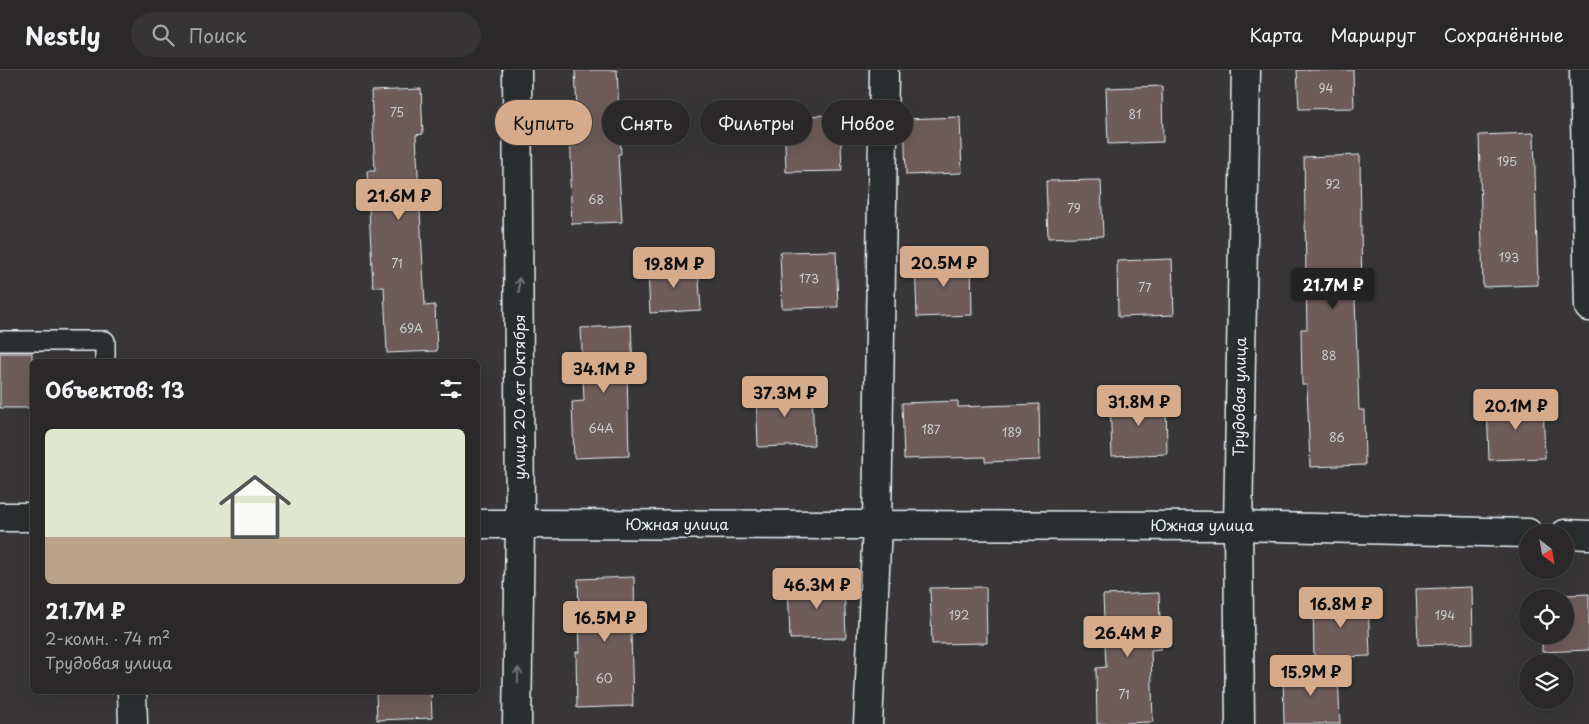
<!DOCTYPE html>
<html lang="ru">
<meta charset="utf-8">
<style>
:root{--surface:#2a2829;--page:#363435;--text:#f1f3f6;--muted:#a5a6a8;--line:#464446;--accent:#d6ab8b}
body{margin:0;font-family:"Playpen Sans",sans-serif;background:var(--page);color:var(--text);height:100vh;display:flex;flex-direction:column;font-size:19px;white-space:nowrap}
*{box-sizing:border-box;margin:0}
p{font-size:16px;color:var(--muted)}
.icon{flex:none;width:28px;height:28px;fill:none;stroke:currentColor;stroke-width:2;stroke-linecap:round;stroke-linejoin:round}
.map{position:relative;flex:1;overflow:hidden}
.sheet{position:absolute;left:30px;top:289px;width:450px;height:335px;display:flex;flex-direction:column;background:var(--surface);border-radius:8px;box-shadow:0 5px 20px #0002,0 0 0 1px var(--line)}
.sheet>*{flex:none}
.hud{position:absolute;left:495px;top:30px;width:475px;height:45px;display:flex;gap:10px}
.needle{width:32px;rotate:149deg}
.buttons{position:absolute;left:1519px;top:454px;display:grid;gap:10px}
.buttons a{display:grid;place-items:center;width:55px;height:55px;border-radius:50%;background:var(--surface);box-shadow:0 5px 20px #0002,0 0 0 1px var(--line);font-size:25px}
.price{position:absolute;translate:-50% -42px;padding:0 11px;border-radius:5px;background:var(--accent);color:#111;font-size:16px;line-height:32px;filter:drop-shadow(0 1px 2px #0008)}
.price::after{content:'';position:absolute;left:50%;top:30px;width:15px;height:11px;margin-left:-8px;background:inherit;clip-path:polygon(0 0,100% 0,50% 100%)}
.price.on{background:#222;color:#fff}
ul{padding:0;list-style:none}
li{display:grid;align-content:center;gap:10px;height:265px;padding:0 15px}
li span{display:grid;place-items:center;height:155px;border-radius:8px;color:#555}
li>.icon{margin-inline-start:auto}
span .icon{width:90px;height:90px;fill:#fffc;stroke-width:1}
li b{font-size:21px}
h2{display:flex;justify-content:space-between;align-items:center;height:60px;padding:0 15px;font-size:21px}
.chip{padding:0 18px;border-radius:22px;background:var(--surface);box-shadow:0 5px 20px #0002,0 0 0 1px var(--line);font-size:18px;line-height:45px}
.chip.on{background:var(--accent);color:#111}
header{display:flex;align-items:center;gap:30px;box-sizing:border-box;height:70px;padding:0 25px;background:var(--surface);border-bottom:1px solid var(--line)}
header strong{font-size:24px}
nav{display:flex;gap:28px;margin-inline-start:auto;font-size:18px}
.search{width:350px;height:45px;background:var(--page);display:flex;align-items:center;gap:12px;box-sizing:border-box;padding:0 18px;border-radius:28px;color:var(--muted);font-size:19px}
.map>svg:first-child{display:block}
</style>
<header>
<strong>Nestly</strong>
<div class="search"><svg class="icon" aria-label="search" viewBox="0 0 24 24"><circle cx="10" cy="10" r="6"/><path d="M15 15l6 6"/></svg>Поиск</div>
<nav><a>Карта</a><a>Маршрут</a><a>Сохранённые</a></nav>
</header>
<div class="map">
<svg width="1589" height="654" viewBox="0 0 1589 654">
<rect width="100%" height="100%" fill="#383637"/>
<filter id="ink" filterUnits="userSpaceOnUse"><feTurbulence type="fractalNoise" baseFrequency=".02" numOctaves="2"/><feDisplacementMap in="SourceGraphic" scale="10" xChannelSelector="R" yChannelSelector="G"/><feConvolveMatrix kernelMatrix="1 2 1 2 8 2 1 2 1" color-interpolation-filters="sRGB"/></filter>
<g filter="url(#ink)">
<g fill="#6e5b5a" stroke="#e8f1f8">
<polygon points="575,0 617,0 621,84 618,84 622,152 572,154 570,109 572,109 569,41 577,40"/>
<polygon points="1297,0 1353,0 1354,38 1299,39"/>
<polygon points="1162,16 1163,72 1108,74 1106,18"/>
<polygon points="421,19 423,64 416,65 425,236 435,235 437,281 387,283 384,217 373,217 367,101 375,101 371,21"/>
<polygon points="840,45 842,101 786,102 784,46"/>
<polygon points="960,47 962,103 906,105 904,49"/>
<polygon points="1534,63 1538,215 1483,217 1479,65"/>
<polygon points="1360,85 1362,229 1355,229 1359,340 1364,340 1365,395 1310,397 1307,315 1302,315 1301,259 1307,259 1304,87"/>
<polygon points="1101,110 1103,166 1048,168 1046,111"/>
<polygon points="836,181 838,237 782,238 780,182"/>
<polygon points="971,189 972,245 917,247 915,191"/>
<polygon points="1172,189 1174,245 1118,247 1117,191"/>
<polygon points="698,195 701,240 650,243 648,198"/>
<polygon points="631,255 633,300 627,301 629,386 574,388 572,332 584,331 581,258"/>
<rect x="0" y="283" width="32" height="55"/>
<polygon points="812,319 814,375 758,377 756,321"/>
<polygon points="1166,328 1167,384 1112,386 1110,329"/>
<polygon points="958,331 958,337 1039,334 1040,390 985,392 985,387 904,389 902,333"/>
<polygon points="1543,332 1545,388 1489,390 1487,334"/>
<polygon points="634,507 635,563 631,563 633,636 577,638 576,582 580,582 578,509"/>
<polygon points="844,511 846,568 790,569 788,513"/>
<polygon points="986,517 987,573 932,574 930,518"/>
<polygon points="1472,517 1473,573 1418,575 1416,519"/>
<polygon points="1159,523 1161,579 1151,580 1153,652 1097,654 1096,598 1106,597 1103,525"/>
<polygon points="1589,524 1589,580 1542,582 1542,565 1565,565 1565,528 1541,528 1541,526"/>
<polygon points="1368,530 1370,586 1314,588 1313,531"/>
<polygon points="1338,600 1340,654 1284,654 1283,601"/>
<polygon points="376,621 431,621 432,648 377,650"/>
</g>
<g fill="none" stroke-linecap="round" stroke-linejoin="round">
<defs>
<polyline id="lane" points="0,271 105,271 105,291"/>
<g id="street">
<polyline points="1584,0 1589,237"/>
<polyline points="0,447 32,447"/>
<polyline points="478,454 1238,456 1528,463"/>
<polyline points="1565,464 1589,465"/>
<polyline points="132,621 133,654"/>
<polyline points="868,654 877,455 884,0"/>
</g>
<g id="secondary">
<polyline points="517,654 520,454 517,0"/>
<polyline points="1240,654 1238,456 1246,0"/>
</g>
</defs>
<use href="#lane" stroke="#e8f1f8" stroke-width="22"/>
<use href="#street" stroke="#e8f1f8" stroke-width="31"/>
<use href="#secondary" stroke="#e8f1f8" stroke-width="31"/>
<use href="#lane" stroke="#2a2d2e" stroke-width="19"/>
<use href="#street" stroke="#2a2d2e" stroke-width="28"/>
<use href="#secondary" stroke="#2a2d2e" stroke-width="28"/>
</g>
<defs><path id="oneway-shaft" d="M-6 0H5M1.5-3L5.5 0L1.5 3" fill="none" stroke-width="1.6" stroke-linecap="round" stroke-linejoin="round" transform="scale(1.25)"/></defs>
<g stroke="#6c7275">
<use href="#oneway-shaft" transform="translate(519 215) rotate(-90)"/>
<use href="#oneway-shaft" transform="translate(518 605) rotate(-89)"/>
</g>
</g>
<g text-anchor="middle" stroke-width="4.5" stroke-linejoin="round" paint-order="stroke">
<g font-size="12" fill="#caccd0">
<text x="1326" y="23">94</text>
<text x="397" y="47">75</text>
<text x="1135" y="49">81</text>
<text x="1507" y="96">195</text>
<text x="1333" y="119">92</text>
<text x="596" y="134">68</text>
<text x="1074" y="143">79</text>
<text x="1509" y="192">193</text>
<text x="397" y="198">71</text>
<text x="809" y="213">173</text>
<text x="1145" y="222">77</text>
<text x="411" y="263">69А</text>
<text x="1329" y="290">88</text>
<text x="601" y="363">64А</text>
<text x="931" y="364">187</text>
<text x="1012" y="367">189</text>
<text x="1337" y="372">86</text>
<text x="959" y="550">192</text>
<text x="1445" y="550">194</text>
<text x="604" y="613">60</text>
<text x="1124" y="629">71</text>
</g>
<g font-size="15" fill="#e8f1f8" stroke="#2a2d2e">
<text transform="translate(520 327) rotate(-90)" y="5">улица 20 лет Октября</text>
<text transform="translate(1240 327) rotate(-89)" y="5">Трудовая улица</text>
<text x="677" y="460">Южная улица</text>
<text x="1202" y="461">Южная улица</text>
</g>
</g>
</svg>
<div class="buttons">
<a><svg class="needle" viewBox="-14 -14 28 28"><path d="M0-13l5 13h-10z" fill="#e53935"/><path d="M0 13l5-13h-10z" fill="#a5a6a8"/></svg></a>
<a><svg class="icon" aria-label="locate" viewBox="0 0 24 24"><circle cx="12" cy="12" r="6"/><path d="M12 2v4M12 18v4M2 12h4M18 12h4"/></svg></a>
<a><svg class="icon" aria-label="layers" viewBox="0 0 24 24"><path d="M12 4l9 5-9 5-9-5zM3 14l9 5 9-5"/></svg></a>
</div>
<b class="price" style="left:399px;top:151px">21.6M ₽</b>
<b class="price" style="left:944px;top:218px">20.5M ₽</b>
<b class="price" style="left:674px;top:219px">19.8M ₽</b>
<b class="price on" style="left:1333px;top:240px">21.7M ₽</b>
<b class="price" style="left:604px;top:324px">34.1M ₽</b>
<b class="price" style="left:785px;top:348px">37.3M ₽</b>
<b class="price" style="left:1139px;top:357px">31.8M ₽</b>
<b class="price" style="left:1516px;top:361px">20.1M ₽</b>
<b class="price" style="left:817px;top:540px">46.3M ₽</b>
<b class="price" style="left:1341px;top:559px">16.8M ₽</b>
<b class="price" style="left:605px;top:573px">16.5M ₽</b>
<b class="price" style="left:1128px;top:588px">26.4M ₽</b>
<b class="price" style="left:1311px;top:627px">15.9M ₽</b>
<div class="hud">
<a class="chip on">Купить</a>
<a class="chip">Снять</a>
<a class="chip">Фильтры</a>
<a class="chip">Новое</a>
</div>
<section class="sheet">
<h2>Объектов: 13<svg class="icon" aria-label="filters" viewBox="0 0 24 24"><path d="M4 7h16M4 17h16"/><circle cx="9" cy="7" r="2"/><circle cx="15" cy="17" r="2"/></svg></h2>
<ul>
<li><span style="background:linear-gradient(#dfe7d0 70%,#b9a48a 0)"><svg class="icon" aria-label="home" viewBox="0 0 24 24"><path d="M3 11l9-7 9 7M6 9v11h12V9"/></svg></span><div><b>21.7M ₽</b><p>2-комн. · 74 m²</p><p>Трудовая улица</p></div></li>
</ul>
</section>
</div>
